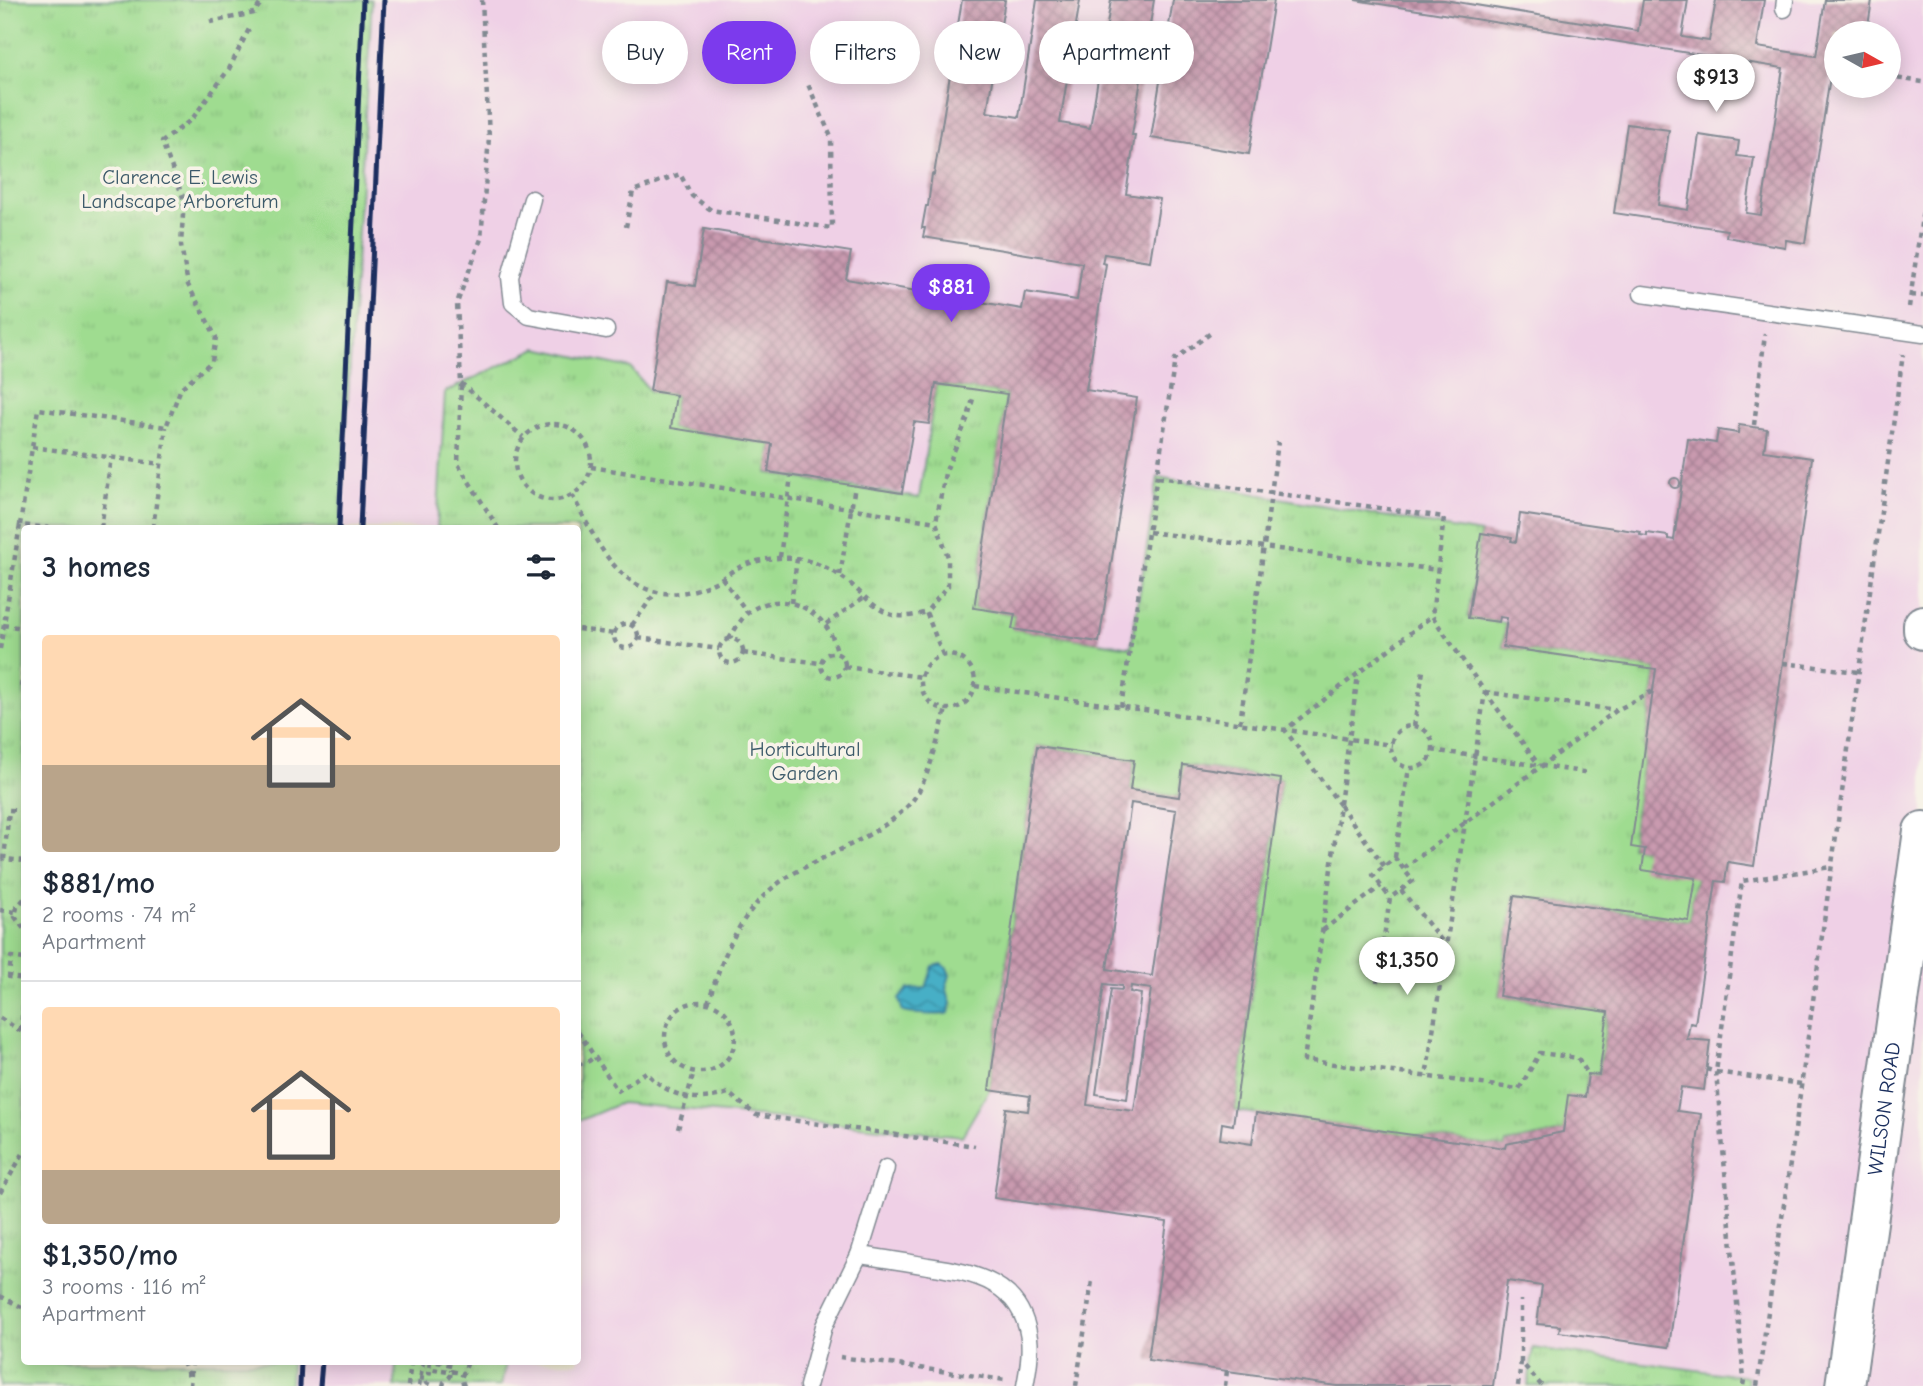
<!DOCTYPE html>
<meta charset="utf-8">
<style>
:root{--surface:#fff;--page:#f2f2f3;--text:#1f2937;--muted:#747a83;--line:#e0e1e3;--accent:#7c3aed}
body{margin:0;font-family:"Comic Neue",sans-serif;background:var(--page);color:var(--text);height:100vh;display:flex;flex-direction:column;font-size:26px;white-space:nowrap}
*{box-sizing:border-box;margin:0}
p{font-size:23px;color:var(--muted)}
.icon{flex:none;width:38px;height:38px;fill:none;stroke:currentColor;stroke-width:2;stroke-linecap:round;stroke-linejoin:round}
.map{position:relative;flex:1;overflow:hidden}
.sheet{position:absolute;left:21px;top:525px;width:560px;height:840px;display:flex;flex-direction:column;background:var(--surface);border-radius:7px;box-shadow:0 4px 18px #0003}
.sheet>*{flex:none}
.top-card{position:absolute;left:602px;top:21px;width:665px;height:63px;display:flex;gap:14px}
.needle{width:46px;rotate:98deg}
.controls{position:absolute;left:1824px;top:21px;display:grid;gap:14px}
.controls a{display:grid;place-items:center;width:77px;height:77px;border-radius:50%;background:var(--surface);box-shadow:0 4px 18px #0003;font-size:35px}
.price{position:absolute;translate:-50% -60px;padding:0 16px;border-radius:24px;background:#fff;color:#222;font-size:23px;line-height:46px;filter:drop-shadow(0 2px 4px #0008)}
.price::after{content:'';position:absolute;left:50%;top:42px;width:21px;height:16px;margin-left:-10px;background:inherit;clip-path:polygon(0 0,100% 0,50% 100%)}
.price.selected{background:var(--accent);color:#fff}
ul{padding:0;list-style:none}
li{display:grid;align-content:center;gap:14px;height:371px;padding:0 21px}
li+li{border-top:2px solid var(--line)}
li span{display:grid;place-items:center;height:217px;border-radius:7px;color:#555}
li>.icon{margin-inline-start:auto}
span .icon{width:126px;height:126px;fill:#fffc;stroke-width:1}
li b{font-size:30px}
h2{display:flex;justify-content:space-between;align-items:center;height:84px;padding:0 21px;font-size:30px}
.pill{padding:0 24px;border-radius:32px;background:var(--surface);box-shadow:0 4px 18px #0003;font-size:24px;line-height:63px}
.pill.selected{background:var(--accent);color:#fff}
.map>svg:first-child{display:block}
</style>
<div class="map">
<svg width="1923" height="1386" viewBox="0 0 1923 1386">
<defs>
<pattern id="park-tufts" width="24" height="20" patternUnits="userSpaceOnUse" patternTransform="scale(1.75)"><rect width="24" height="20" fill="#9fdc90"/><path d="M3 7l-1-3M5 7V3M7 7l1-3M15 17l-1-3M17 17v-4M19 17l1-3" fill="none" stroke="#88bd7f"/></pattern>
<pattern id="water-waves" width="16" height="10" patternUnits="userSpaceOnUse" patternTransform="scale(1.75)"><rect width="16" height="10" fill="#47afc6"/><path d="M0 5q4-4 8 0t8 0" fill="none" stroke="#3a8fa4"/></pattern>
<pattern id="building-cross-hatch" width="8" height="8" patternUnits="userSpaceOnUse" patternTransform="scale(1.75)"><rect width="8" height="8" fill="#c99aaf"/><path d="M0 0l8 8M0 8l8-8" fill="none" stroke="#a27e92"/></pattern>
</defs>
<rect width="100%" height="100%" fill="#f7f3e8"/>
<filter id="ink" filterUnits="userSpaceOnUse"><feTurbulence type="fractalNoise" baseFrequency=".0143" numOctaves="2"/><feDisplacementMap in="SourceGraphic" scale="14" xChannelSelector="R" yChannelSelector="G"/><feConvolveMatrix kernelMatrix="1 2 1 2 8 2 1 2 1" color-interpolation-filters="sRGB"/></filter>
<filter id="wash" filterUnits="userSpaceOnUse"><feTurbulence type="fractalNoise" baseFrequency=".00686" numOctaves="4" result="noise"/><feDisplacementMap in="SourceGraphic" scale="28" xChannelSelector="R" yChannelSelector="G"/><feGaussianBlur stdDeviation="1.57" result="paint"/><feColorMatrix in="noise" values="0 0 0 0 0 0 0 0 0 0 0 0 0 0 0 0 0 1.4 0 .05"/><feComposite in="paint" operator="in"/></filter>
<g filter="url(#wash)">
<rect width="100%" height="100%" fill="#eae4c6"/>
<path fill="#efd0e6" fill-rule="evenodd" d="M0 0H1923V1386H0ZM1836 33H1888V86H1836ZM24 528H578V1362H24Z"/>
<g fill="url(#park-tufts)" stroke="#5d8677" stroke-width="2">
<polygon points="0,0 372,0 340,528 24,528 24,1362 291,1362 290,1386 0,1386"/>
<polygon points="537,348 631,368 650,391 676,395 671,428 772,444 768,473 919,498 936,384 1007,394 974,608 1015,614 1013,629 1131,647 1158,477 1481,533 1468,617 1506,623 1503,647 1656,669 1631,847 1645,849 1696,878 1689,921 1514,896 1499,996 1608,1012 1599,1075 1588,1074 1585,1097 1563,1132 1506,1143 1505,1148 1235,1111 1281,779 1184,765 1179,797 1130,790 1134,760 1037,746 989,1090 962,1136 621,1103 581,1120 578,1119 578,528 437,528 445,392"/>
<polygon points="1533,1348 1748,1377 1747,1386 1528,1386"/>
<polygon points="396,1362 506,1362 501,1386 395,1386"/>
</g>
<path fill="url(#water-waves)" stroke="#316f92" stroke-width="2" d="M942 964 947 968 950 975 946 988 951 1002 949 1013C943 1016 910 1014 903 1012L899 999 908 989 926 988 933 966Z"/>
<g id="blocks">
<g fill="url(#building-cross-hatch)" fill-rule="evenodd">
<polygon points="962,0 1005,0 987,112 1019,117 1037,0 1080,0 1060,123 1090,128 1111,0 1154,0 1132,135 1135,135 1126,194 1160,199 1150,261 1104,254 1102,263 1106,264 1086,390 1137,398 1099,642 1012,629 1015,614 974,608 1007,394 936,384 929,424 914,422 902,493 768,472 772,444 671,428 676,395 650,391 667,282 695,286 704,229 851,252 846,279 1022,309 1025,292 1077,300 1082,263 923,237 925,228 922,228 926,206 928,206 932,174 934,175"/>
<polygon points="1173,0 1274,0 1249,154 1151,138"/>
<polygon points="1355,0 1444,0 1638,31 1643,0 1688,0 1682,37 1709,41 1716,0 1764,0 1757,47 1816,56 1825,0 1872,0 1867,33 1836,33 1836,63 1832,63 1805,243 1786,240 1785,247 1726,237 1727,230 1614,213 1627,124 1669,130 1658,205 1688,210 1699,135 1739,141 1737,156 1754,158 1746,213 1761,215 1783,68"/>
<path d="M1739 425 1767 429 1764 451 1812 458 1754 866 1728 862 1725 882 1716 881 1695 1024 1690 1023 1687 1039 1710 1041 1704 1090 1681 1087 1677 1111 1701 1114 1669 1347 1559 1332 1560 1326 1537 1324 1542 1286 1507 1281 1493 1386H1337L1148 1360 1167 1222 994 1198 1006 1108 1028 1111 1030 1096 989 1090 1037 746 1134 760 1130 790 1179 797 1183 765 1281 779 1233 1125 1222 1123 1220 1139 1252 1144 1256 1113 1505 1148 1506 1144 1563 1132 1568 1095 1585 1097 1588 1074 1599 1075 1608 1012 1499 996 1514 896 1689 921 1696 878 1642 870 1645 849 1631 847 1656 669 1503 647 1507 618 1500 617 1499 622 1468 618 1481 533 1512 538 1511 541 1516 542 1520 514 1641 532 1640 535 1647 536V533L1668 536V539L1674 540 1688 439 1716 443 1718 430 1738 433ZM1131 803 1176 810 1152 976 1107 969ZM1104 984 1122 986V990L1111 989 1096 1094 1127 1099 1141 994 1130 992 1131 986 1151 989 1134 1111 1087 1105Z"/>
<circle cx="1675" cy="483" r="5"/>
</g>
</g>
</g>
<g filter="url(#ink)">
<use href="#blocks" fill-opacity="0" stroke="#828a92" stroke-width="2"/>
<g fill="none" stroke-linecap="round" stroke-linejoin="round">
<defs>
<g id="lane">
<polyline points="1784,9 1785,0"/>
<polyline points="532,199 510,277 513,303 529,316 606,330"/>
<polyline points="1642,294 1923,334"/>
<polyline points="859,1255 886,1168"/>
<path d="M808 1386 824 1326 859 1255C882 1258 905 1262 928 1266 975 1273 1021 1282 1029 1338 1031 1354 1028 1370 1025 1386"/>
</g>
<g id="secondary">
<polyline points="1923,625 1923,630"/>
<path id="s1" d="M1845 1386 1923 831"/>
</g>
</defs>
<use href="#lane" stroke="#828a92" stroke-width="19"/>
<use href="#secondary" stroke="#828a92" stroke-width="42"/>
<g stroke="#828a92" stroke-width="4.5" stroke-dasharray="5 5" stroke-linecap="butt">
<polyline points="482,0 489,137 481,239 457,303 461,383 458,464 498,528"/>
<polyline points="210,22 254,13 263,0"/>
<polyline points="1888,77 1923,82"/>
<polyline points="626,227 633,191 680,174 692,196 711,210 832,228 831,137 807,82"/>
<polyline points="1911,295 1923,296"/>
<polyline points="1909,307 1923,210"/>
<polyline points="461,383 523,437"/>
<circle cx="553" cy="462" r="38"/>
<polyline points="1754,425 1765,334"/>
<polyline points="32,447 161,464"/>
<polyline points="591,467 936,522"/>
<polyline points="1158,477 1444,517 1432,616"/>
<path d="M572 495C590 527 606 570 642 587 667 599 695 593 719 580 727 575 734 569 742 566 759 559 777 557 795 558 816 561 836 571 852 585 878 609 889 624 926 612"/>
<polyline points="50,528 20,525 38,409 166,427 181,388 212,361 216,337 188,285 181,245 184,200 162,142 192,119 229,69 251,25"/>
<polyline points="101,528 111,457"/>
<polyline points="153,528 166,427"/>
<polyline points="1149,532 1438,570"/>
<polyline points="780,557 791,476"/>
<polyline points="840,575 855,486"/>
<polyline points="722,578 747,612"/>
<polyline points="791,603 797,559"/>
<circle cx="626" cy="636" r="12"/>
<polyline points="826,624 863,598"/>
<polyline points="3,625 24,628"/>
<polyline points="632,625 656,592"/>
<polyline points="578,629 614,634"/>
<polyline points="638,638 719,649"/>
<circle cx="731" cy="651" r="12"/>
<path d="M729 639C735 630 741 618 749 612 784 586 831 613 837 653"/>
<polyline points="0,649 20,525"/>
<circle cx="833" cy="665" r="12"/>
<polyline points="743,653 820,663"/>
<polyline points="943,655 926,612 948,586 948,557 936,522 945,473 968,417 974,395"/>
<circle cx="948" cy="682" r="27"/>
<polyline points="24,662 21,689 24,689"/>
<polyline points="1783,663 1858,672"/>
<polyline points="845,667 922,677"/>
<polyline points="975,686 1392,745"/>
<polyline points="1485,692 1616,710"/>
<polyline points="1485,692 1539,765"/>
<polyline points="1121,707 1175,359 1211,333"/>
<polyline points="1240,723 1278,442"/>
<circle cx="1412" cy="747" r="21"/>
<polyline points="1414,726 1423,671"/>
<polyline points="1432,750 1590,773"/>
<polyline points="1340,804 1358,675"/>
<polyline points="1340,805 1285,730 1432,616 1485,692 1426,1077"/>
<polyline points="24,811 9,810 4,859 24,861"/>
<polyline points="1395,857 1409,768"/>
<polyline points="1384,866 1340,805 1304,1060 1519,1089 1540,1053 1578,1058 1588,1074"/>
<polyline points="1404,868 1617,710 1653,691"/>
<polyline points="1401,890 1446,946"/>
<polyline points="24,899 17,907 15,917 24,929"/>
<polyline points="0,910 15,912"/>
<polyline points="1323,930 1381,886"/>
<polyline points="24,959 11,957 9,977 24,979"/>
<polyline points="1377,983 1390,898 1413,881 1395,858 1373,875 1390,898"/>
<circle cx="700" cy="1037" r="35"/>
<path d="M708 1003C723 955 741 907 786 878 805 866 827 856 848 846 871 834 897 820 913 800 928 781 940 733 946 709"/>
<polyline points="0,1018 24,1033"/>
<polyline points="21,1030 24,993"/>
<path d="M578 1032 618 1091 646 1072C669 1097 696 1104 728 1093L756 1115 975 1146"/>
<polyline points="578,1065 589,1061 594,1057"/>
<polyline points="1706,1069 1716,1072 1744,1380 1743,1386"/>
<polyline points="1801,1084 1716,1072 1742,881 1831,867"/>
<polyline points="678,1129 694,1072"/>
<polyline points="0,1193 24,1152"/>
<polyline points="0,1296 24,1308"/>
<polyline points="840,1357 1005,1380"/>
<polyline points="183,1362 190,1380"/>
<polyline points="430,1362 428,1373 435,1374 437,1362 452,1365 451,1371"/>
<polyline points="1521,1362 1521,1300"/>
<polyline points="442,1370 463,1373"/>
<polyline points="419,1378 426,1379 426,1383 433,1386"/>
<polyline points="190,1386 192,1362"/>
<polyline points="408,1386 411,1362"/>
<polyline points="419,1386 423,1362"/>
<polyline points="443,1386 444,1382 450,1377 451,1371"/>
<polyline points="464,1386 461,1378 468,1362"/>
<polyline points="1076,1386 1092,1281"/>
<polyline points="1225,1386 1227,1371"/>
<polyline points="1518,1386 1521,1362 1542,1386"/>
<polyline points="1757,1386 1795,1130 1903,354"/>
</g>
<use href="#lane" stroke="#fff" stroke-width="16"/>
<use href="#secondary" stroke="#fff" stroke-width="38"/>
<g stroke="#1b2f5e" stroke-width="5">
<polyline points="339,528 363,0"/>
<polyline points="360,528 384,0"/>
<polyline points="300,1386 301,1362"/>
<polyline points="320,1386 322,1362"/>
</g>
</g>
</g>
<g text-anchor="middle" stroke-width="7" stroke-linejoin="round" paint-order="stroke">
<g font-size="21" fill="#3c5a6a" stroke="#f7f3e8">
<text x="180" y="184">Clarence E. Lewis<tspan x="180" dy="24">Landscape Arboretum</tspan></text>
<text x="805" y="756">Horticultural<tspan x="805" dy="24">Garden</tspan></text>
</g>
<g font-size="21" fill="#1b2f5e" stroke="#f7f3e8">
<text dy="7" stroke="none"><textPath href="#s1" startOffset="280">WILSON ROAD</textPath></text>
</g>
</g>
</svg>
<div class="controls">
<a><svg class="needle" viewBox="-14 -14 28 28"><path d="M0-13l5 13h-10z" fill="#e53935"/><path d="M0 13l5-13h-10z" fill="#747a83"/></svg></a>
</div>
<b class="price" style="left:1716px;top:114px">$913</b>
<b class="price selected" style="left:951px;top:324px">$881</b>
<b class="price" style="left:1407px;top:997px">$1,350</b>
<div class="top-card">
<a class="pill">Buy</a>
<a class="pill selected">Rent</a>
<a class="pill">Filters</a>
<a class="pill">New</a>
<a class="pill">Apartment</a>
</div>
<section class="sheet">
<h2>3 homes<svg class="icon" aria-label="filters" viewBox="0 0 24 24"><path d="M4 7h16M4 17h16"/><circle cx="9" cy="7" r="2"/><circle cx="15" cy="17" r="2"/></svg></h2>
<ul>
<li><span style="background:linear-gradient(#ffd9b3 60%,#b9a48a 0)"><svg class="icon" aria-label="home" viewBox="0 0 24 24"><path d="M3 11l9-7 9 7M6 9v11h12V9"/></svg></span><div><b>$881/mo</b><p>2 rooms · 74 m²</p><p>Apartment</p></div></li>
<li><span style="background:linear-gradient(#ffd9b3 75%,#b9a48a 0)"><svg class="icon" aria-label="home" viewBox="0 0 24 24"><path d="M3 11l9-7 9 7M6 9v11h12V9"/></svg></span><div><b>$1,350/mo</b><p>3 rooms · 116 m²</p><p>Apartment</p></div></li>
</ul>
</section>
</div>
